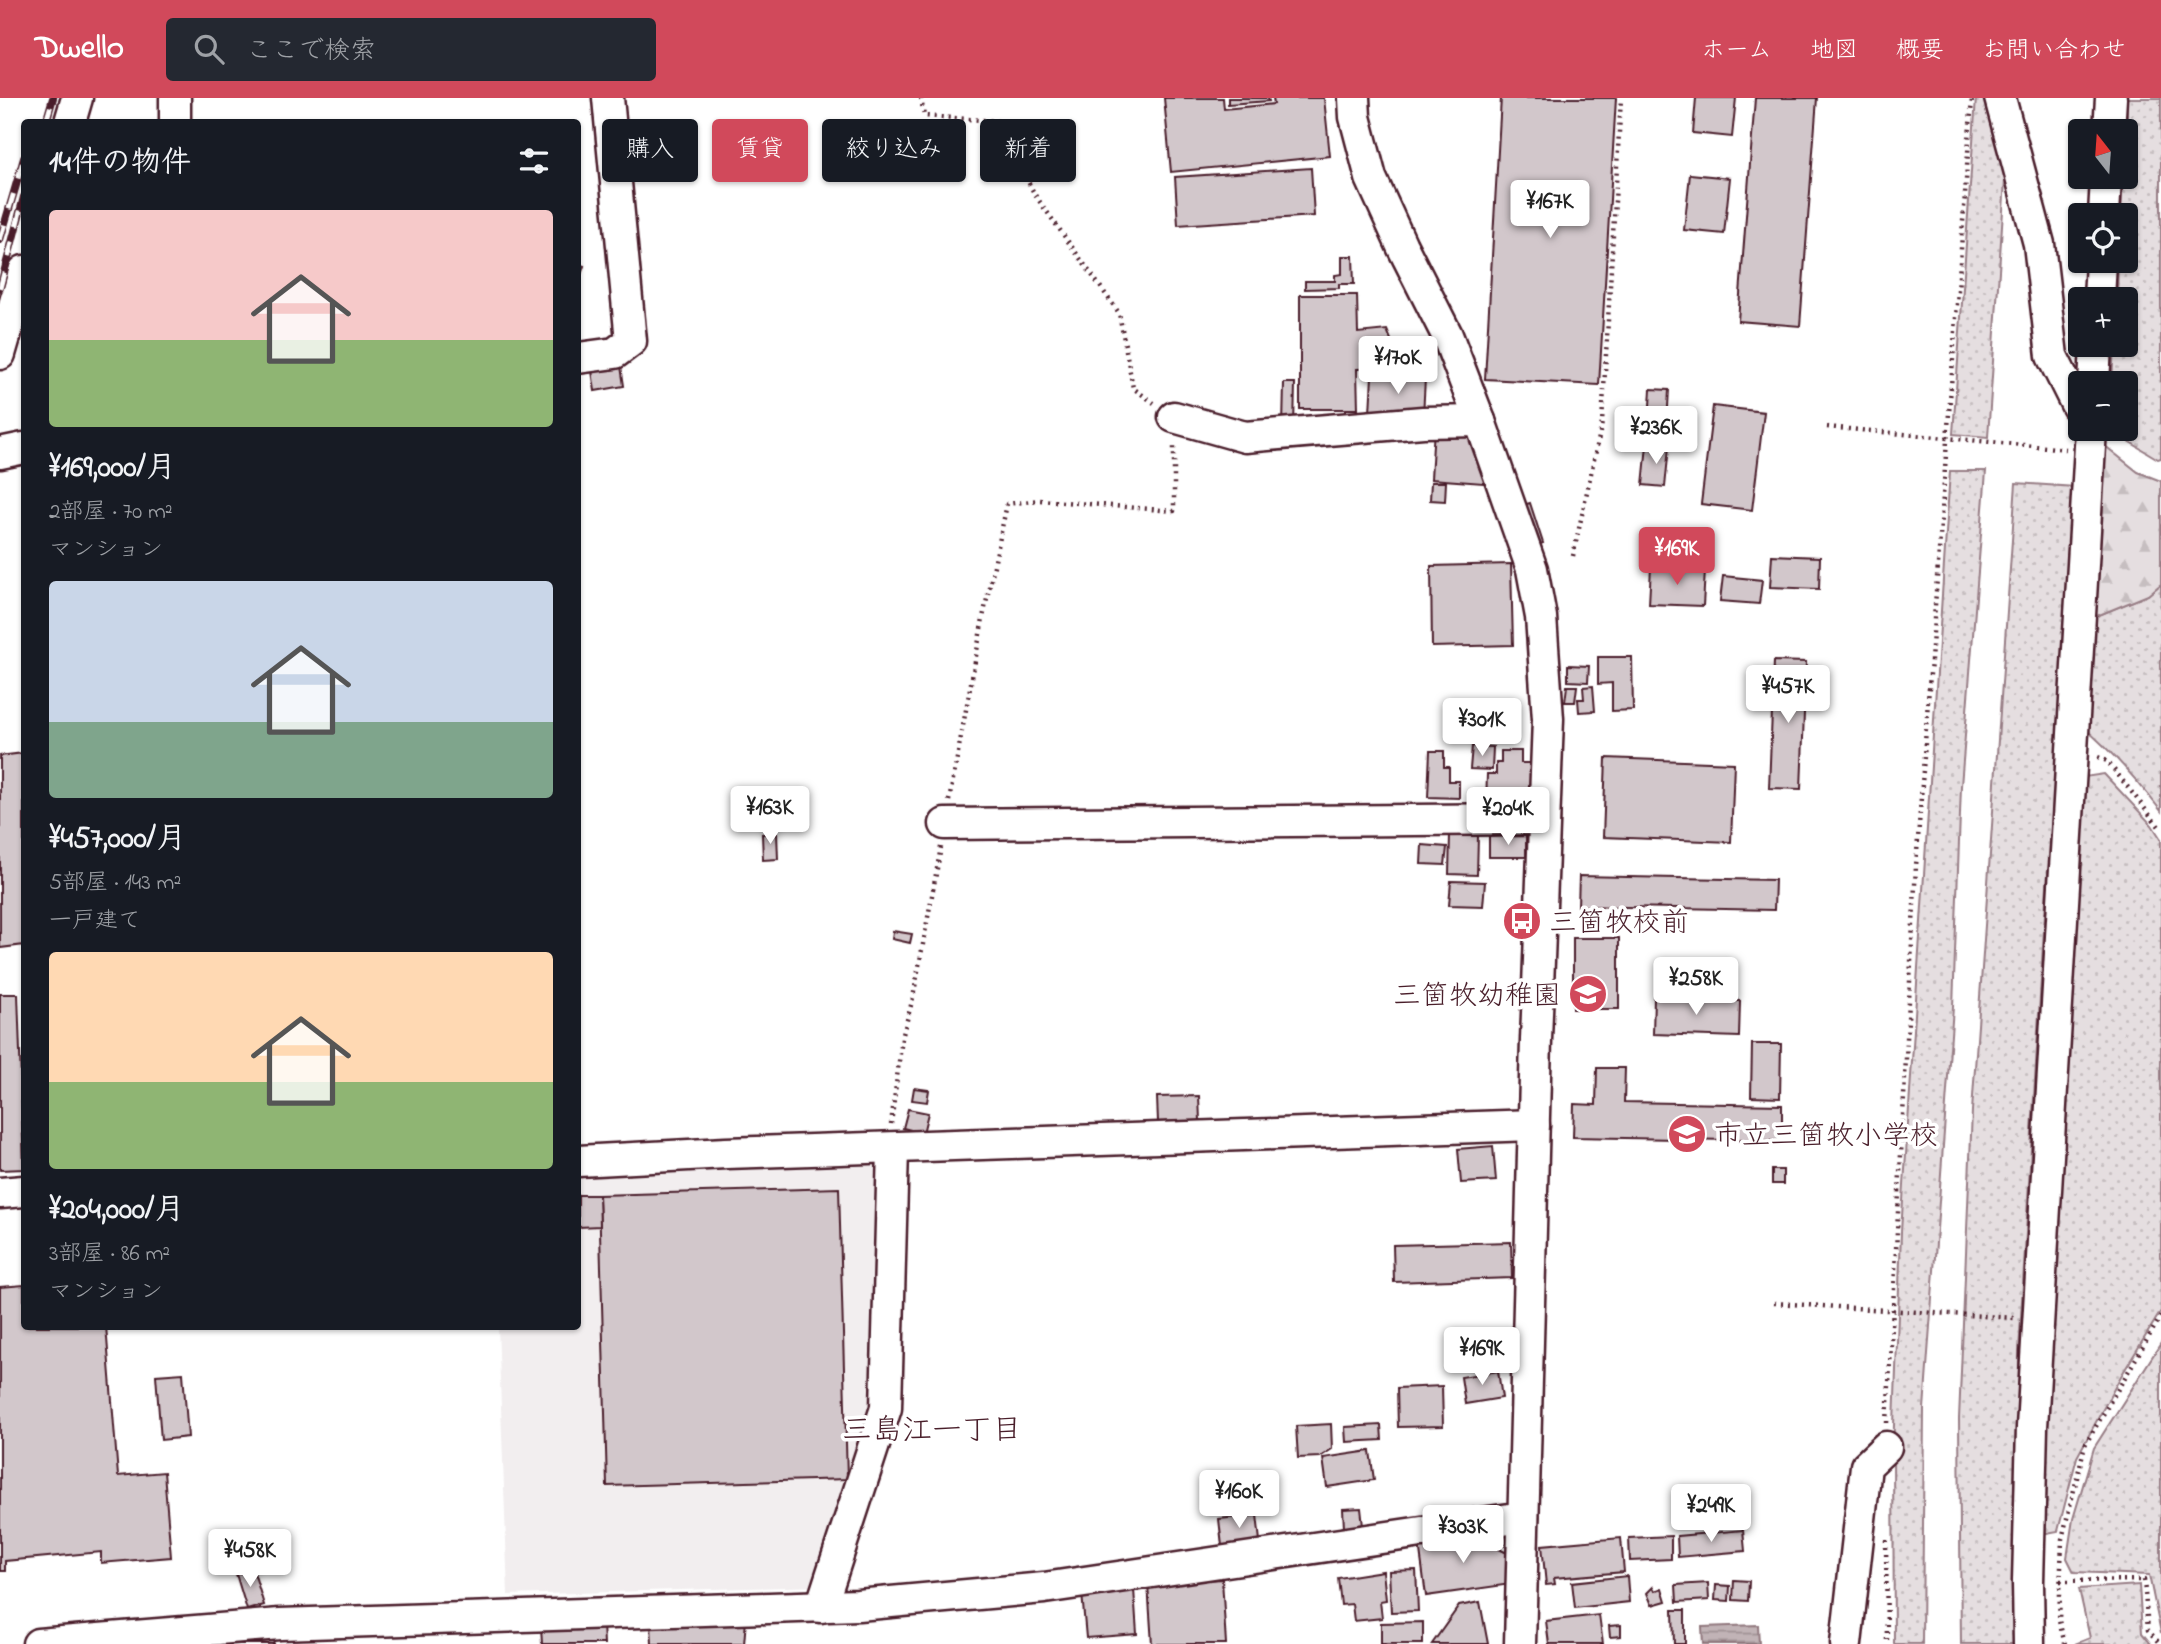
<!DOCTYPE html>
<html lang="ja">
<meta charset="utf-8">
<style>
:root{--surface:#171b24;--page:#242831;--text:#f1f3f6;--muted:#9ea1a6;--accent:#d1495b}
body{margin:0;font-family:"Indie Flower","Klee One",sans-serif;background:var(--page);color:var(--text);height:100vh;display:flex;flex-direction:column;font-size:26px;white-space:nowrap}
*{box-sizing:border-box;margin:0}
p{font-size:23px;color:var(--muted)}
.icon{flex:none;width:38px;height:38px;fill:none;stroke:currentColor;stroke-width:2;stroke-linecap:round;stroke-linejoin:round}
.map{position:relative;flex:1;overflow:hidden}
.panel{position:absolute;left:21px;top:21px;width:560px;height:1211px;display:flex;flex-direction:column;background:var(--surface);border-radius:7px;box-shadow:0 2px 5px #0004}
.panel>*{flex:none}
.guide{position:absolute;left:602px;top:21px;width:665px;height:63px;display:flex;gap:14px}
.needle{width:46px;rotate:343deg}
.controls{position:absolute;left:2068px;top:21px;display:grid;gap:14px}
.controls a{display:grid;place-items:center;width:70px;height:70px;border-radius:7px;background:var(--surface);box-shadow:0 2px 5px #0004;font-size:35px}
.price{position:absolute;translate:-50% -60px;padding:0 16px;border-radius:7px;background:#fff;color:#222;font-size:23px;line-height:46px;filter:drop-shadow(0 2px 4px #0008)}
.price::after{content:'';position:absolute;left:50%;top:42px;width:21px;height:16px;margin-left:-10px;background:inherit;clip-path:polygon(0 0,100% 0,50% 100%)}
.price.on{background:var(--accent);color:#fff}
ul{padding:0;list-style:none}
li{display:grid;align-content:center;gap:14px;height:371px;padding:0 28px}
li span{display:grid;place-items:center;height:217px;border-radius:7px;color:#555}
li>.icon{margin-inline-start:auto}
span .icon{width:126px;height:126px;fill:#fffc;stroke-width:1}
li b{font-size:30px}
h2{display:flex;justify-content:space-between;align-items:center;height:84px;padding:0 28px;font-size:30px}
.chip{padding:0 24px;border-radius:7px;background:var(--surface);box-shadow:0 2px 5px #0004;font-size:24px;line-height:63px}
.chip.on{background:var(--accent);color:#fff}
header{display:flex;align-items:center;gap:42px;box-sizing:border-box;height:98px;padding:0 35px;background:var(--accent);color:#fff}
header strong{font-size:33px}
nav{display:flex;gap:38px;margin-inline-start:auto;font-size:24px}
.search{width:490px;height:63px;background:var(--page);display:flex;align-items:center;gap:18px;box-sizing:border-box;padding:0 24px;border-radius:7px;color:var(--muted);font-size:26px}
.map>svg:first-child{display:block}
</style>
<header>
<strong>Dwello</strong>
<div class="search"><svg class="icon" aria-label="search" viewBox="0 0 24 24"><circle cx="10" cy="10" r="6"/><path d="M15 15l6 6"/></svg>ここで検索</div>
<nav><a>ホーム</a><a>地図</a><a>概要</a><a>お問い合わせ</a></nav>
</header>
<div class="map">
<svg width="2161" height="1546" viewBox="0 0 2161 1546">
<defs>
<pattern id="grass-dots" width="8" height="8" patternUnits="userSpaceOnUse" patternTransform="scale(1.75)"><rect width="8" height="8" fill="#e5dee0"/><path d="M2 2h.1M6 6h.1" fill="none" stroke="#c6bec0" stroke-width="1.8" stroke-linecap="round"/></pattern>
<pattern id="forest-firs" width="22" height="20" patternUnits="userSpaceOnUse" patternTransform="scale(1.75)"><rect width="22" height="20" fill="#e5dee0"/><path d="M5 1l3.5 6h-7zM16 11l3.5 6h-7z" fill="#c6bec0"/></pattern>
<pattern id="water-rules" width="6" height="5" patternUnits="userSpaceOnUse" patternTransform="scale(1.75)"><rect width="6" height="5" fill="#c1b3b6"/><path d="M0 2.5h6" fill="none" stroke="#9f9194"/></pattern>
</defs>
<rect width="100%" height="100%" fill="#fff"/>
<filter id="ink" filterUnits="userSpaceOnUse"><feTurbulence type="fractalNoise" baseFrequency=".0143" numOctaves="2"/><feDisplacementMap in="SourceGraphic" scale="14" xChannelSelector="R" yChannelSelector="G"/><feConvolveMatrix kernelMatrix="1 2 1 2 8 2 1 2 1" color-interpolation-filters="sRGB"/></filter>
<g filter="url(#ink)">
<polygon fill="#f2eeef" points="879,1062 869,1325 819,1488 508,1497 498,1229 578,1228 578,1078"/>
<g fill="url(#grass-dots)" stroke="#987e86" stroke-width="2">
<polygon points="1976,0 1993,0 2006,67 1988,339 1953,336"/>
<polygon points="2127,0 2161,0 2161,360 2158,361 2110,332 2126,331 2126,285 2112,285 2114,247 2126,247 2126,201 2117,201 2118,163 2126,163 2126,117 2121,117 2123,79 2126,79"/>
<polygon points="1950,373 1986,373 1961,688 1953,909 1924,1311 1922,1546 1894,1546 1893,1355 1901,1134"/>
<polygon points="2016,385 2075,389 2044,831 2019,1253 2016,1546 1961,1546 1959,1321 1972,1013"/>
<path d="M2161 486V713C2137 682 2112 653 2082 628L2087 522 2148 497Z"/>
<polygon points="2104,676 2152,727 2161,741 2161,1213 2121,1278 2077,1359 2058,1433 2041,1436 2066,966 2084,679"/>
<polygon points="2161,1245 2161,1535 2149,1477 2074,1474 2067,1460 2073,1421 2094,1350"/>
<polygon points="2139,1487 2142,1535 2151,1546 2075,1546 2090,1540 2079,1491"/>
</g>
<polygon fill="url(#forest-firs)" stroke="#987e86" stroke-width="2" points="2104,347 2138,374 2161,383 2161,486 2148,497 2087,522"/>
<polygon fill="url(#water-rules)" stroke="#91787e" stroke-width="2" points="1758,1527 1759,1546 1703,1546 1702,1529"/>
<g fill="#d2c7cb" stroke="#4a1f2b" stroke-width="2">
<polygon points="1164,0 1223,0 1224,11 1274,6 1273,0 1324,0 1330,58 1171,74"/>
<polygon points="1228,0 1268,0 1269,3 1228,6"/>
<polygon points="1501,0 1616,0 1599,287 1485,281"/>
<polygon points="1696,0 1736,0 1732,39 1693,35"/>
<polygon points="1755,0 1817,0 1800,228 1738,223"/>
<polygon points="1311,70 1314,118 1178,127 1175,79"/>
<polygon points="1690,76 1730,80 1724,136 1684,132"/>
<polygon points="1342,158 1353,158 1354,186 1339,186 1339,190 1305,191 1305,183 1335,183 1335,177 1342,176"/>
<polygon points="578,166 584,168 579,183 578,182"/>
<polygon points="1300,197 1357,197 1358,235 1387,232 1402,268 1397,270 1357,271 1358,311 1300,311"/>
<polygon points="621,268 624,288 595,293 592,273"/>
<polygon points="1372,278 1425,280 1423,318 1370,315"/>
<polygon points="1284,285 1295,285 1294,330 1283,330"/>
<polygon points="1651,291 1669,292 1666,342 1648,341"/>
<polygon points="1713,308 1764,314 1752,412 1701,406"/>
<polygon points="1434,329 1477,329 1496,386 1431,381"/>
<polygon points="1647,347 1669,349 1665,389 1643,387"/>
<polygon points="1431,384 1446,384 1445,403 1430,402"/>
<polygon points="1530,405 1543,445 1533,448 1520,408"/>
<polygon points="1772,457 1820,459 1819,491 1770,489"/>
<polygon points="1511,466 1513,547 1432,549 1431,468"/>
<polygon points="1651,469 1705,472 1703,508 1649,506"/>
<polygon points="1723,478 1762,482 1759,506 1720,503"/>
<polygon points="1598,559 1632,559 1633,612 1612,613 1612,585 1598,586"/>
<polygon points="1774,563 1806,564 1801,691 1769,690"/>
<polygon points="1568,567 1589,568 1588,584 1568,583"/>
<polygon points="1567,588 1577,588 1575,604 1565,604"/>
<polygon points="1593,588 1595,613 1579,614 1578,601 1584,601 1583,589"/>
<polygon points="1472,648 1493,649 1492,672 1470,671"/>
<polygon points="1430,653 1444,653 1444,669 1449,669 1449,683 1459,683 1459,700 1428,699"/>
<polygon points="1501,653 1521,653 1521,665 1532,665 1531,708 1486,707 1487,676 1496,676 1496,665 1501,665"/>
<polygon points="24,655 24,847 0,850 0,658"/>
<polygon points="1606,660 1734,665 1731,744 1603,739"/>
<polygon points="777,735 778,761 763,762 762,736"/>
<polygon points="1450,737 1478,738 1477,777 1449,776"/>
<polygon points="1526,738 1526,759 1489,759 1489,739"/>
<polygon points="1422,747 1447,749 1445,767 1421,766"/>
<polygon points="1579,778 1775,782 1774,812 1578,808"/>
<polygon points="1451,783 1485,784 1483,808 1449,807"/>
<polygon points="893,833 912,836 910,845 892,841"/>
<rect x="1573" y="840" width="46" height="71"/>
<polygon points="0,896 18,896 24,1071 0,1072"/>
<polygon points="1654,900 1740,903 1739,939 1653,936"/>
<polygon points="1752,946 1781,946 1780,1000 1751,999"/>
<polygon points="1597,970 1625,970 1624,1004 1782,1007 1782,1043 1573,1039 1574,1006 1596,1007"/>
<polygon points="914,990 929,992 927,1004 912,1002"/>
<polygon points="1199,998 1200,1023 1158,1024 1157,999"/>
<polygon points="908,1011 928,1015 923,1035 903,1030"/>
<polygon points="1493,1048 1496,1083 1461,1085 1458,1051"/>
<rect x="1772" y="1072" width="11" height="14"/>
<polygon points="839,1090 847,1381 607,1388 599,1097"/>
<polygon points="578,1097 599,1097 600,1128 578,1129"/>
<polygon points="1511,1144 1512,1180 1394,1184 1393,1147"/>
<polygon points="24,1187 24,1228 106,1228 118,1378 164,1374 171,1459 101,1465 101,1454 5,1463 5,1473 0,1473 0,1189"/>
<polygon points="1498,1273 1502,1300 1465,1306 1461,1279"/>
<polygon points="183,1275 188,1339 161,1342 156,1277"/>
<polygon points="1442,1288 1443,1328 1398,1329 1397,1290"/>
<polygon points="1331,1326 1332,1351 1320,1359 1298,1360 1296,1328"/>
<polygon points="1381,1327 1382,1342 1346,1344 1345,1329"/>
<polygon points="1370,1353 1374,1382 1327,1389 1323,1360"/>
<polygon points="1361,1410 1363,1428 1344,1430 1343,1411"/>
<polygon points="1257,1417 1260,1443 1222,1448 1219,1421"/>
<polygon points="1743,1432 1745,1453 1678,1459 1677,1438"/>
<polygon points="1472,1437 1507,1455 1511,1486 1426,1498 1419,1445"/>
<polygon points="1671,1438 1671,1461 1630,1463 1629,1440"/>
<polygon points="1621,1440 1624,1474 1554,1480 1555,1486 1546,1487 1542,1447"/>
<polygon points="253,1471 264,1507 247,1512 236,1476"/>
<polygon points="1416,1472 1418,1513 1391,1514 1389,1473"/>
<polygon points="1383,1473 1386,1502 1380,1503 1382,1520 1354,1523 1352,1506 1341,1507 1338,1480"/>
<polygon points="1627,1478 1629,1504 1575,1510 1572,1484"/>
<polygon points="1222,1481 1226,1546 1152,1546 1148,1486"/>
<polygon points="1734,1482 1749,1483 1748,1503 1733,1502"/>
<polygon points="1708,1485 1709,1502 1677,1504 1676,1487"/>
<polygon points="1716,1487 1730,1488 1729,1503 1715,1502"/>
<polygon points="1653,1489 1655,1493 1662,1490 1666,1503 1652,1507 1647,1495"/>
<polygon points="1134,1491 1137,1536 1086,1540 1082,1495"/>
<polygon points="1480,1504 1488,1546 1432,1546 1459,1508"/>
<polygon points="1673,1512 1685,1512 1685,1546 1674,1546"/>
<polygon points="1599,1517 1603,1546 1549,1546 1546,1523"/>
<polygon points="746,1522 744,1546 652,1546 651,1525"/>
<polygon points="1423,1524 1423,1546 1381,1546 1381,1525"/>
<polygon points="603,1526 604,1546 542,1546 541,1529"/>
<polygon points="268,1527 274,1546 205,1546"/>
<polygon points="1621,1527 1621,1538 1610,1539 1609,1528"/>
</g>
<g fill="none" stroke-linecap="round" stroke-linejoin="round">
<defs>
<g id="minor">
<polyline points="175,0 175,24"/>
<polyline points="1354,0 1355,19 1371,80 1402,148 1447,237 1480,323 1532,471 1541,519 1548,621 1536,942 1520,1546"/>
<polyline points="2000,0 2039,146 2052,258 2077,308 2081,312"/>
<polyline points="70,24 77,0"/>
<polyline points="2109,33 2111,0"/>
<polyline points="2104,117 2106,79"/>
<polyline points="2099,201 2101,163"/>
<polyline points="0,256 24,173"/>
<polyline points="578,260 615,255 631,243 608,0"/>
<polyline points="2094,285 2096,247"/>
<polyline points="1174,319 1245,339 1423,324 1480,323"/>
<polyline points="0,355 24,350"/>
<polyline points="945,726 1544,721"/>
<polyline points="578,1063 726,1055 1534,1027"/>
<polyline points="0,1095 24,1093"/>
<polyline points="821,1509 886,1310 893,1051"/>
<polyline points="38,1546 280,1526 858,1507 1044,1490 1523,1419"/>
<polyline points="1846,1546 1866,1368 1886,1349"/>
<polyline points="2029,1546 2028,1484 2032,1329 2091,331"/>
</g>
</defs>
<use href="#minor" stroke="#4a1f2b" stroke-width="35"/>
<g stroke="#4a1f2b" stroke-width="4.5" stroke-dasharray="2 5" stroke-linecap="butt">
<polyline points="921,0 924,18 997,23 1035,97 1119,215 1133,290 1154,305"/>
<polyline points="1827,329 2067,351"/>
<polyline points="1573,458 1602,325 1621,0"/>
<polyline points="2098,659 2107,663 2161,731"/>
<polyline points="949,703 984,515 1007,406 1040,402 1174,413 1174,346"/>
<polyline points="891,1026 902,940 913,900 941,749"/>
<polyline points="1774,1205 2015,1220"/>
<polyline points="1887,1325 1916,768 1972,0"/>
<polyline points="1886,1442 1887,1546"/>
<polyline points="2060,1483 2144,1482 2148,1532 2160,1546"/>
<polyline points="2065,1546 2059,1523 2062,1441 2085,1347 2161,1218"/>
</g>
<use href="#minor" stroke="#fff" stroke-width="30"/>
<defs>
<g id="rail">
<polyline points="46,24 53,0"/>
<polyline points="0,142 24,60"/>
<polyline points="0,190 24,99"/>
</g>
</defs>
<use href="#rail" stroke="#4a1f2b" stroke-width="8"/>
<use href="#rail" stroke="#fff" stroke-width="5" stroke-dasharray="16" stroke-linecap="butt"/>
</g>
</g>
<defs>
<symbol id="bus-disc" viewBox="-11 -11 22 22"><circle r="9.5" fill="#d1495b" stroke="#fff"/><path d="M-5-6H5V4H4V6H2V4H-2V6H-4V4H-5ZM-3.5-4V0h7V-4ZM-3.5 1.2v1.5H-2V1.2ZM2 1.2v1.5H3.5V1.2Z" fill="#fff"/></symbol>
<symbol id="school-disc" viewBox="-11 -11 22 22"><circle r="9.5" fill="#d1495b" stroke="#fff"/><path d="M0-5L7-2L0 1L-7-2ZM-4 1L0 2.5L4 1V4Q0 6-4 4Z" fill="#fff"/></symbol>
</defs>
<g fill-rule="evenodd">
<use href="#bus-disc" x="1500" y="801" width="44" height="44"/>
<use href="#school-disc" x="1566" y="874" width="44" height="44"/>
<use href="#school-disc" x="1665" y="1014" width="44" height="44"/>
</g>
<g text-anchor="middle" stroke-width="7" stroke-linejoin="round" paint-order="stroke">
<g font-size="28" fill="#4a1f2b" stroke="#fff" text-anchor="start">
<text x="1549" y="833">三箇牧校前</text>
<text x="1561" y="906" text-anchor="end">三箇牧幼稚園</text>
<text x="1714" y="1046">市立三箇牧小学校</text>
</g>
<g font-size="30" fill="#4a1f2b" stroke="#fff">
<text x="932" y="1341">三島江一丁目</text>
</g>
</g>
</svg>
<div class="controls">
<a><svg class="needle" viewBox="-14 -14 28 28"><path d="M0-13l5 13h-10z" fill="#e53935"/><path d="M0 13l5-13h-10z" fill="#9ea1a6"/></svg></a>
<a><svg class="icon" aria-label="locate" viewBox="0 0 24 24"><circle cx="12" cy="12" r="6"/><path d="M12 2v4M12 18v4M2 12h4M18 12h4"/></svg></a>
<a>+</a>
<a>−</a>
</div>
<b class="price" style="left:1550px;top:142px">¥167K</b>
<b class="price" style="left:1398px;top:298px">¥170K</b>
<b class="price" style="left:1656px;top:368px">¥236K</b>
<b class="price on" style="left:1677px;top:489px">¥169K</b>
<b class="price" style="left:1788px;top:627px">¥457K</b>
<b class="price" style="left:1482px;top:660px">¥301K</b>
<b class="price" style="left:770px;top:748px">¥163K</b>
<b class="price" style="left:1508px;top:749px">¥204K</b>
<b class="price" style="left:1696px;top:919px">¥258K</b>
<b class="price" style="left:1482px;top:1289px">¥169K</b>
<b class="price" style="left:1239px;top:1432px">¥160K</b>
<b class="price" style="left:1711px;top:1446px">¥249K</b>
<b class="price" style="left:1463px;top:1467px">¥303K</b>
<b class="price" style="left:250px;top:1491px">¥458K</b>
<div class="guide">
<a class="chip">購入</a>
<a class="chip on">賃貸</a>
<a class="chip">絞り込み</a>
<a class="chip">新着</a>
</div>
<section class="panel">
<h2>14件の物件<svg class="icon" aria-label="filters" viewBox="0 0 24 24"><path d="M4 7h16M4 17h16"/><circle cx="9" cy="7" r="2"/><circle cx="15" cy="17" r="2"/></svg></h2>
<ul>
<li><span style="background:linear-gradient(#f6c9c9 60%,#8fb573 0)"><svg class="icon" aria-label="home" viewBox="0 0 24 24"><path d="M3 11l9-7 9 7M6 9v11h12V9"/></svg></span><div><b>¥169,000/月</b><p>2部屋 · 70 m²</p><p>マンション</p></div></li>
<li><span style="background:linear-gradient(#c9d6e8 65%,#7fa58c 0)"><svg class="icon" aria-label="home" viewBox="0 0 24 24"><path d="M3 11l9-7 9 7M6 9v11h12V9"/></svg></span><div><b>¥457,000/月</b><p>5部屋 · 143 m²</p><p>一戸建て</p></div></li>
<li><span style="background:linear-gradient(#ffd9b3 60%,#8fb573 0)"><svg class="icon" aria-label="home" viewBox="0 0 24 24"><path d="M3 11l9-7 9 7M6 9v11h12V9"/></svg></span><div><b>¥204,000/月</b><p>3部屋 · 86 m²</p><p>マンション</p></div></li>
</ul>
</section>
</div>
